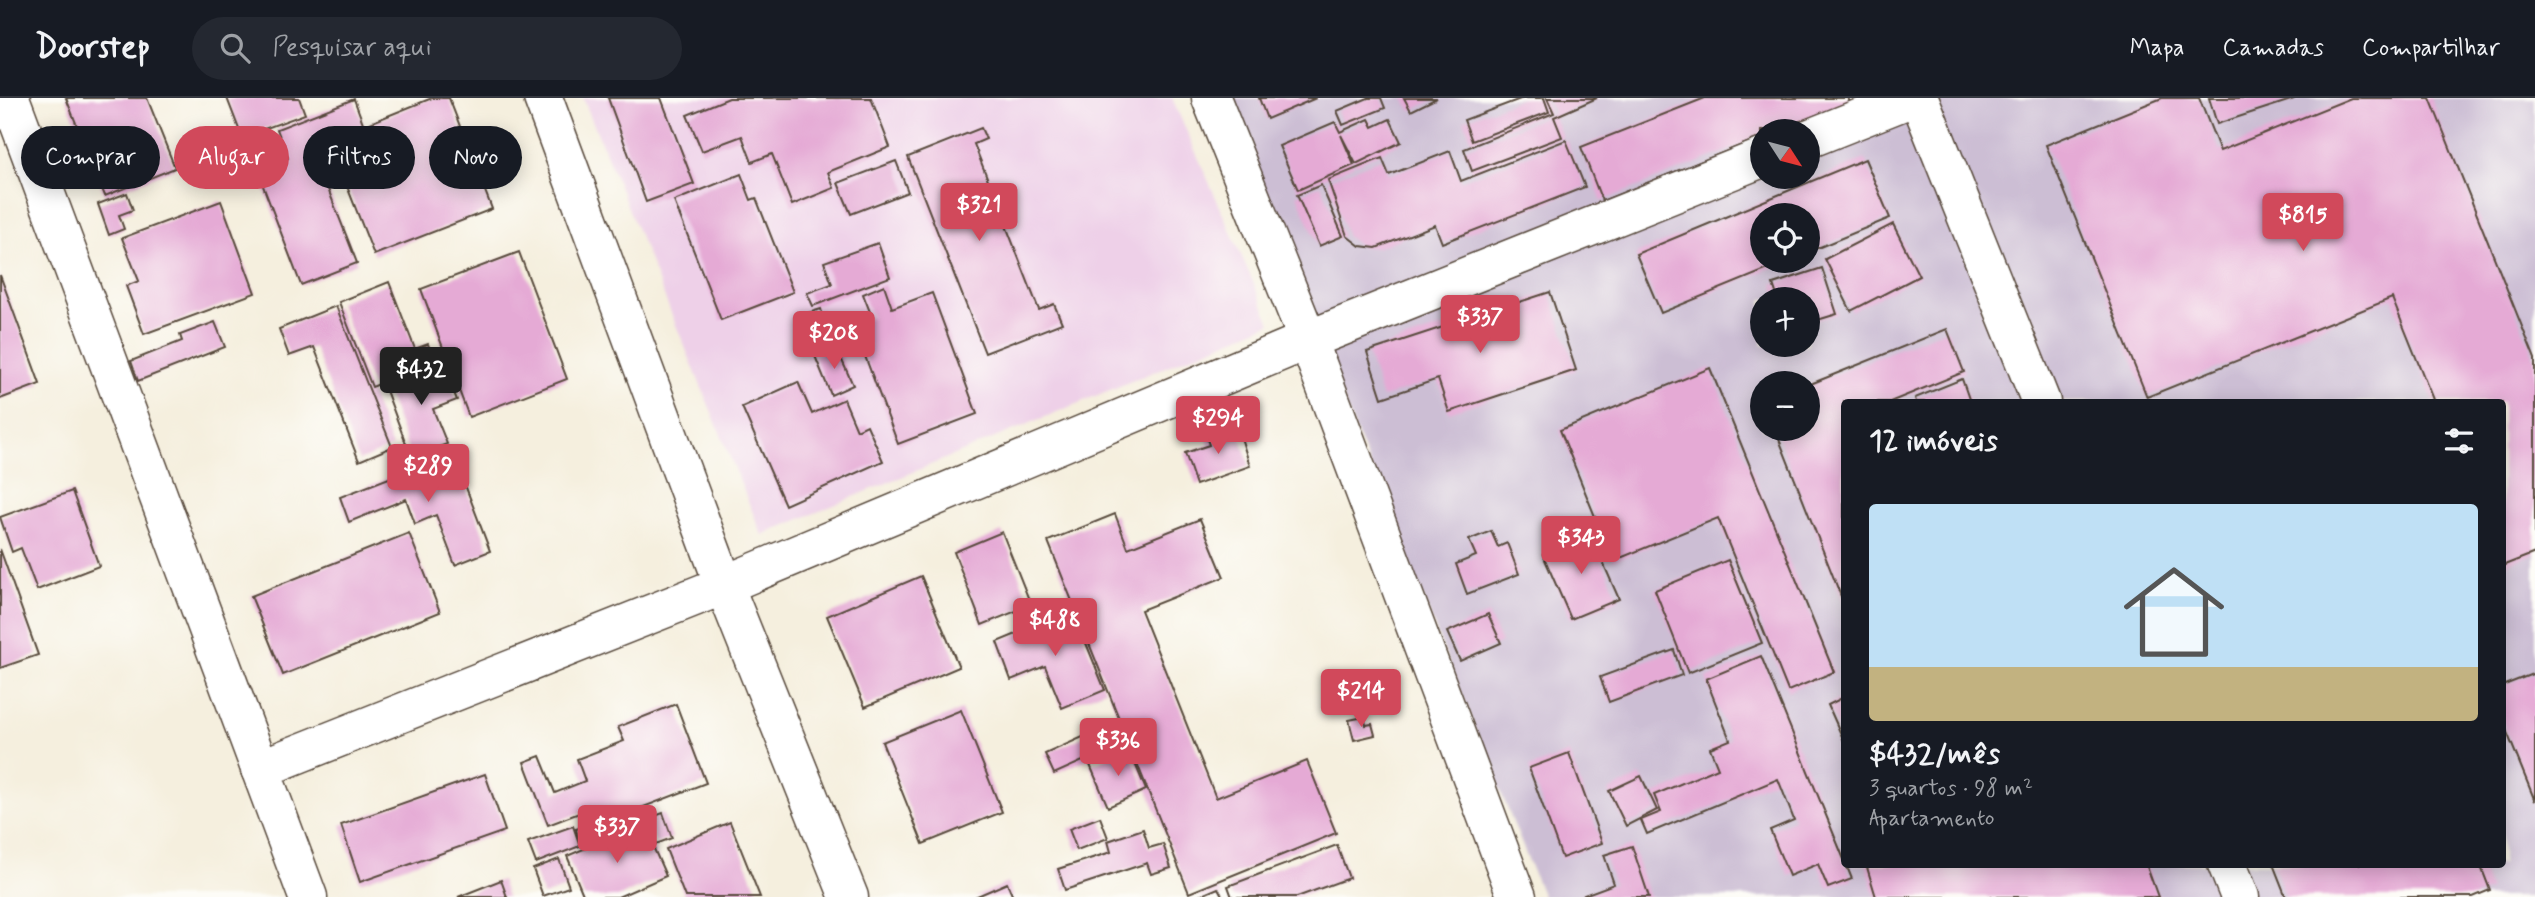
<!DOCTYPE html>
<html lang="pt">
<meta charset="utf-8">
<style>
:root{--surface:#171b24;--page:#242831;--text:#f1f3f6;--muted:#9ea1a6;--line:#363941;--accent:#d1495b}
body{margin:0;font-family:Mynerve,sans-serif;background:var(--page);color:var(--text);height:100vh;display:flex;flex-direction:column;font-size:26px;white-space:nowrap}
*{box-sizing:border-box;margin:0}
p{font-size:23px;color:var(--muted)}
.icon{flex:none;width:38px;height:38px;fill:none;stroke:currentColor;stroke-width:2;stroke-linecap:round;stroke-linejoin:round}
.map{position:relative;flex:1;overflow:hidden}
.details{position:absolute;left:1841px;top:301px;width:665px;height:469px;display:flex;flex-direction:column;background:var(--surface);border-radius:7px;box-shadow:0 4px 18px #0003}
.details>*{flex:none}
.hud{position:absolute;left:21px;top:28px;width:665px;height:63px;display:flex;gap:14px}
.needle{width:46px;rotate:126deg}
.buttons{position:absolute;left:1750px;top:21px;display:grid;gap:14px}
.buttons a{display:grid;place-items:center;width:70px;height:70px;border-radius:50%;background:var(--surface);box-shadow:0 4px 18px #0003;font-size:35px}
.price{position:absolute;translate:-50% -60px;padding:0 16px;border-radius:7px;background:var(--accent);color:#fff;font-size:23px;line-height:46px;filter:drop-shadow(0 2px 4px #0008)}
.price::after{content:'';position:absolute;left:50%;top:42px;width:21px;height:16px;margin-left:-10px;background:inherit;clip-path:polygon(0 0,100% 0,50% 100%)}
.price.current{background:#222;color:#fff}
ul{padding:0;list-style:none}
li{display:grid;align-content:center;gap:14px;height:371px;padding:0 28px}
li+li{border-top:2px solid var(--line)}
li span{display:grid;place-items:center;height:217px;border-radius:7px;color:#555}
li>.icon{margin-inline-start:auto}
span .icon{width:126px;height:126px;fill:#fffc;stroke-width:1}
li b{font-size:30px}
h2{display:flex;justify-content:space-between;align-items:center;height:84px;padding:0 28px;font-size:30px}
.pill{padding:0 24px;border-radius:32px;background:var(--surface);box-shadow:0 4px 18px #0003;font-size:24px;line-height:63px}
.pill.current{background:var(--accent);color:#fff}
header{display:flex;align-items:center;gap:42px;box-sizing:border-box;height:98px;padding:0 35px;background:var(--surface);border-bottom:2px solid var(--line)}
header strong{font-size:33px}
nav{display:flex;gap:38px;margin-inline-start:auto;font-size:24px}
.search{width:490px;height:63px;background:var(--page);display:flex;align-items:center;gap:18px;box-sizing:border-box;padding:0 24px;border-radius:38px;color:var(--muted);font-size:26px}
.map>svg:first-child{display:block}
</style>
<header>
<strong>Doorstep</strong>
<div class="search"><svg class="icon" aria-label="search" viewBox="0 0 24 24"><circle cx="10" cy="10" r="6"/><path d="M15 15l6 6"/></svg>Pesquisar aqui</div>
<nav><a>Mapa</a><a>Camadas</a><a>Compartilhar</a></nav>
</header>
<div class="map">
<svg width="2535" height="799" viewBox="0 0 2535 799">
<rect width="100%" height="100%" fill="#fdfcf7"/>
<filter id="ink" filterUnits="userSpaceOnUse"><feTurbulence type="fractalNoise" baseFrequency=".0143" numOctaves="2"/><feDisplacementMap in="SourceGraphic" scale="14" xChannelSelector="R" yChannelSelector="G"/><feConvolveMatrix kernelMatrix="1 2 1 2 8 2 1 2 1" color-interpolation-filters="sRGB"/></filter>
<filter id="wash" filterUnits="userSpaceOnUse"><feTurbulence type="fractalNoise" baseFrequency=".00686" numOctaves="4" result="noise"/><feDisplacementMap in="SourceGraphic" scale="28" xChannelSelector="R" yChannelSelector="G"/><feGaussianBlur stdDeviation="1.57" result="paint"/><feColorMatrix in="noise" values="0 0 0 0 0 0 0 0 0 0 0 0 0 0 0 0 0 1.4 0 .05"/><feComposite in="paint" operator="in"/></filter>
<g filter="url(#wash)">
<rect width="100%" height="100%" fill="#f5efde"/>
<polygon fill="#eed0e8" points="583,0 1172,0 1271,225 762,437"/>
<path fill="#ccbed4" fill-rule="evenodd" d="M1222 0H2535V799H1543ZM1762 33H1808V79H1762ZM1762 117H1808V163H1762ZM1762 201H1808V247H1762ZM1762 285H1808V331H1762ZM1844 304H2502V766H1844Z"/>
<g id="blocks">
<g fill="#e5aad5">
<polygon points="66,0 147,0 175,70 105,98"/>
<polygon points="227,0 299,0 305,16 242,39"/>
<polygon points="432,0 449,0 492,111 374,157 343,78 384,62 370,25"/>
<polygon points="608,0 661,0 694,86 646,104"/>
<polygon points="729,0 871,0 890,49 828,74 834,90 792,107 772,56 752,64 742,38 702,53 687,17"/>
<polygon points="1259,0 1316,0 1267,21"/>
<polygon points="1368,0 1381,0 1385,10 1343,27 1337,13"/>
<polygon points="1404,0 1437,0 1411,13"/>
<polygon points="1523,0 1544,0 1549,14 1472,43 1464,22"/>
<polygon points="1547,0 1597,0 1554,19 1562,39 1472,73 1464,51 1554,15"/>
<polygon points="1705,0 1848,0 1850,4 1776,33 1762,33 1762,39 1602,103 1581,49"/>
<polygon points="2162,0 2199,0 2220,53 2351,0 2430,0 2535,261 2535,455 2502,468 2502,304 2434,304 2392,200 2147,299 2046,47"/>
<polygon points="2209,0 2294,0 2294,1 2217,26"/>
<polygon points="354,1 373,52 321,73 357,165 301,187 257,72 288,60 277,31"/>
<polygon points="1369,21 1373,29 1390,21 1401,44 1356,66 1341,37 1354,67 1298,92 1279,48 1335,24 1340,34"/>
<polygon points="981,30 986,41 974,46 1039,212 1054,206 1062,225 985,255 908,59"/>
<polygon points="1566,42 1585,89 1442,145 1435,127 1376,150 1360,148 1347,138 1328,82 1382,60 1389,77 1450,53 1461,83"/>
<polygon points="1865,61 1890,120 1808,154 1808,117 1762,117 1762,163 1788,163 1661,215 1636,156"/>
<polygon points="896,63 908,94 851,116 838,85"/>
<polygon points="741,76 751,102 756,100 793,194 721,222 674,103"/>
<polygon points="1321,87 1343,138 1319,148 1297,97"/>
<polygon points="127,95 133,112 119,117 124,131 109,137 98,106"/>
<polygon points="221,103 255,195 144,236 126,188 139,183 122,140"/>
<polygon points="1893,126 1919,178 1851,213 1825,161"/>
<polygon points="878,145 890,179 813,208 807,195 832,186 824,164"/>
<polygon points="519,154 567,281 469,319 421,191"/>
<polygon points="1822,170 1837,216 1808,225 1808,201 1778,201 1773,186"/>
<polygon points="0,177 40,286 0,301"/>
<polygon points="389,184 415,251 428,246 435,264 372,289 339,204"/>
<polygon points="884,187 892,210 932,195 977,316 898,346 853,226 872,219 863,196"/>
<polygon points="1550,194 1576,272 1449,314 1438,281 1382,300 1367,254"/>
<polygon points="336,208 392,349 359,363 314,249 289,258 279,231"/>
<polygon points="821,211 827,231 811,237 805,216"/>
<polygon points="215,224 225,249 138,283 131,263 182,243 180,237"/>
<polygon points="1947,231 1964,274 1890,304 1844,304 1844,506 1775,331 1808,331 1808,287"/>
<polygon points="836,249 853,287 831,297 815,258"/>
<polygon points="442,265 457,302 433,311 447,346 411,359 384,287"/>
<polygon points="1710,270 1834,574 1788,593 1718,420 1613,463 1560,332"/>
<polygon points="1962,281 1970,304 1916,304 1915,300"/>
<polygon points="798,284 812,316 844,301 857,332 867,327 883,363 785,407 742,309"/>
<polygon points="1237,327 1250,368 1196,387 1185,355 1209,347 1206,338"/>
<polygon points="453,355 490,453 455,467 436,417 415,426 406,401 349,424 340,399"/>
<polygon points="72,393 99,468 37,492 21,450 12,454 0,419"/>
<polygon points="1115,416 1128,450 1200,421 1224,479 1141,512 1216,700 1307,663 1336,735 1189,795 1048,443"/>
<polygon points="1491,433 1498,449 1507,445 1519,476 1467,496 1456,466 1476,458 1469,442"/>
<polygon points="1002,434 1031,507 982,527 954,454"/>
<polygon points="409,435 440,514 283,577 251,498"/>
<polygon points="1590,435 1619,501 1571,521 1543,457"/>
<polygon points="0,451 38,557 0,570"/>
<polygon points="1728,462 1762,545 1688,575 1655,492"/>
<polygon points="921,478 959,569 865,609 827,518"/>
<polygon points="1073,513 1105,592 1062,610 1045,568 1011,582 997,544"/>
<polygon points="1488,516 1501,545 1460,563 1447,534"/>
<polygon points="1674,552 1682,577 1609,604 1600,579"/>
<polygon points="1761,558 1852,781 1828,790 1818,766 1789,778 1770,732 1794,722 1778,681 1647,736 1641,722 1661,714 1654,697 1718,670 1710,650 1730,642 1706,581"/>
<polygon points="2535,575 2535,703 2502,622 2502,588"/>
<polygon points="1844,599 1844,643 1828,607"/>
<polygon points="676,606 706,685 602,725 595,709 548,727 524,664 540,658 555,695 585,683 577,661 624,643 618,629"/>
<polygon points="961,612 1002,714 923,746 882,644"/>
<polygon points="1364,619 1366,627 1372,626 1375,637 1354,642 1349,622"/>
<polygon points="1107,628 1116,648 1054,676 1045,656"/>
<polygon points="1129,651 1146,692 1108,709 1090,667"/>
<polygon points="1569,655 1602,745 1562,760 1529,670"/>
<polygon points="485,676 505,733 360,784 341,727"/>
<polygon points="1641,678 1657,712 1626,728 1609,693"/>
<polygon points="663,715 672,740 656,746 647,721"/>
<polygon points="1100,719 1108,740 1077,752 1069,731"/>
<polygon points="600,724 604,740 581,748 576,731"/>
<polygon points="730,724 760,799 685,799 666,751"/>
<polygon points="643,726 666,778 618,799 584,799 567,758"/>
<polygon points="573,728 580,748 536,765 528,744"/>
<polygon points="1143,731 1149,750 1163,746 1171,770 1151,776 1147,765 1065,792 1058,771 1111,754 1108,743"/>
<polygon points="1337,747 1349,780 1297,799 1232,799 1228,788"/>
<polygon points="1632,748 1649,799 1585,799 1584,797 1614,786 1604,757"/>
<polygon points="559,761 569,789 543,798 533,771"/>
<polygon points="1866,766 2146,766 2158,799 1876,799"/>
<polygon points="2273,766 2480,766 2490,792 2473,799 2286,799"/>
<polygon points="501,782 507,799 458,799"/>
<polygon points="1007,785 1013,799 975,799"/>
<polygon points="1218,790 1223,799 1197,799"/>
</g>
</g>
</g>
<g filter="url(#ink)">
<use href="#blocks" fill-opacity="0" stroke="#57483b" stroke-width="2"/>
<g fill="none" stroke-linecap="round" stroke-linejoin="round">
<defs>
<g id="minor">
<polyline points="10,0 308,799"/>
<polyline points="543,0 724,487 849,799"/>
<polyline points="1211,0 1308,242 1517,799"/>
<polyline points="1919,0 2041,304"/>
<polyline points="1808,41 1911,0"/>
<polyline points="260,671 724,487 1308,242 1762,60"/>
<polyline points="2227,766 2240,799"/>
</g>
</defs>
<use href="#minor" stroke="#57483b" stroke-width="41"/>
<use href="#minor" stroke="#fff" stroke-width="38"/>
</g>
</g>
</svg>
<div class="buttons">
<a><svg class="needle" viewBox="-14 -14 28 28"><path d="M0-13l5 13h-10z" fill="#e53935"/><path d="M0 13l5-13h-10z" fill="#9ea1a6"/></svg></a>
<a><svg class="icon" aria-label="locate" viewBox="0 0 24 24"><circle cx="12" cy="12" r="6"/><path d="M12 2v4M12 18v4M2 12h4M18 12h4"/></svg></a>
<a>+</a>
<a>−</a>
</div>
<b class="price" style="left:979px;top:145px">$321</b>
<b class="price" style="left:2303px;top:155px">$815</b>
<b class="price" style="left:1480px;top:257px">$337</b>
<b class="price" style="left:834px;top:273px">$208</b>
<b class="price current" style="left:421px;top:309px">$432</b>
<b class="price" style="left:1218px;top:358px">$294</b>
<b class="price" style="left:428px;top:406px">$289</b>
<b class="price" style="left:1581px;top:478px">$343</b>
<b class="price" style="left:1055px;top:560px">$488</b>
<b class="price" style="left:1361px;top:631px">$214</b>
<b class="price" style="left:1118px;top:680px">$336</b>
<b class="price" style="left:617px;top:767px">$337</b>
<div class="hud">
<a class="pill">Comprar</a>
<a class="pill current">Alugar</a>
<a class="pill">Filtros</a>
<a class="pill">Novo</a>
</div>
<section class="details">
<h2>12 imóveis<svg class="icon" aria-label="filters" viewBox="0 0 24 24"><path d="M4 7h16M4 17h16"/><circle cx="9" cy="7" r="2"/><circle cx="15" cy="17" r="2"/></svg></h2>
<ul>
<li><span style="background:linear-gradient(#bfe0f5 75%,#c2b280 0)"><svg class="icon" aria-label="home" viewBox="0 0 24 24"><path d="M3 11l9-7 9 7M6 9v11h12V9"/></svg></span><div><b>$432/mês</b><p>3 quartos · 98 m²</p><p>Apartamento</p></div></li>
</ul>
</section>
</div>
